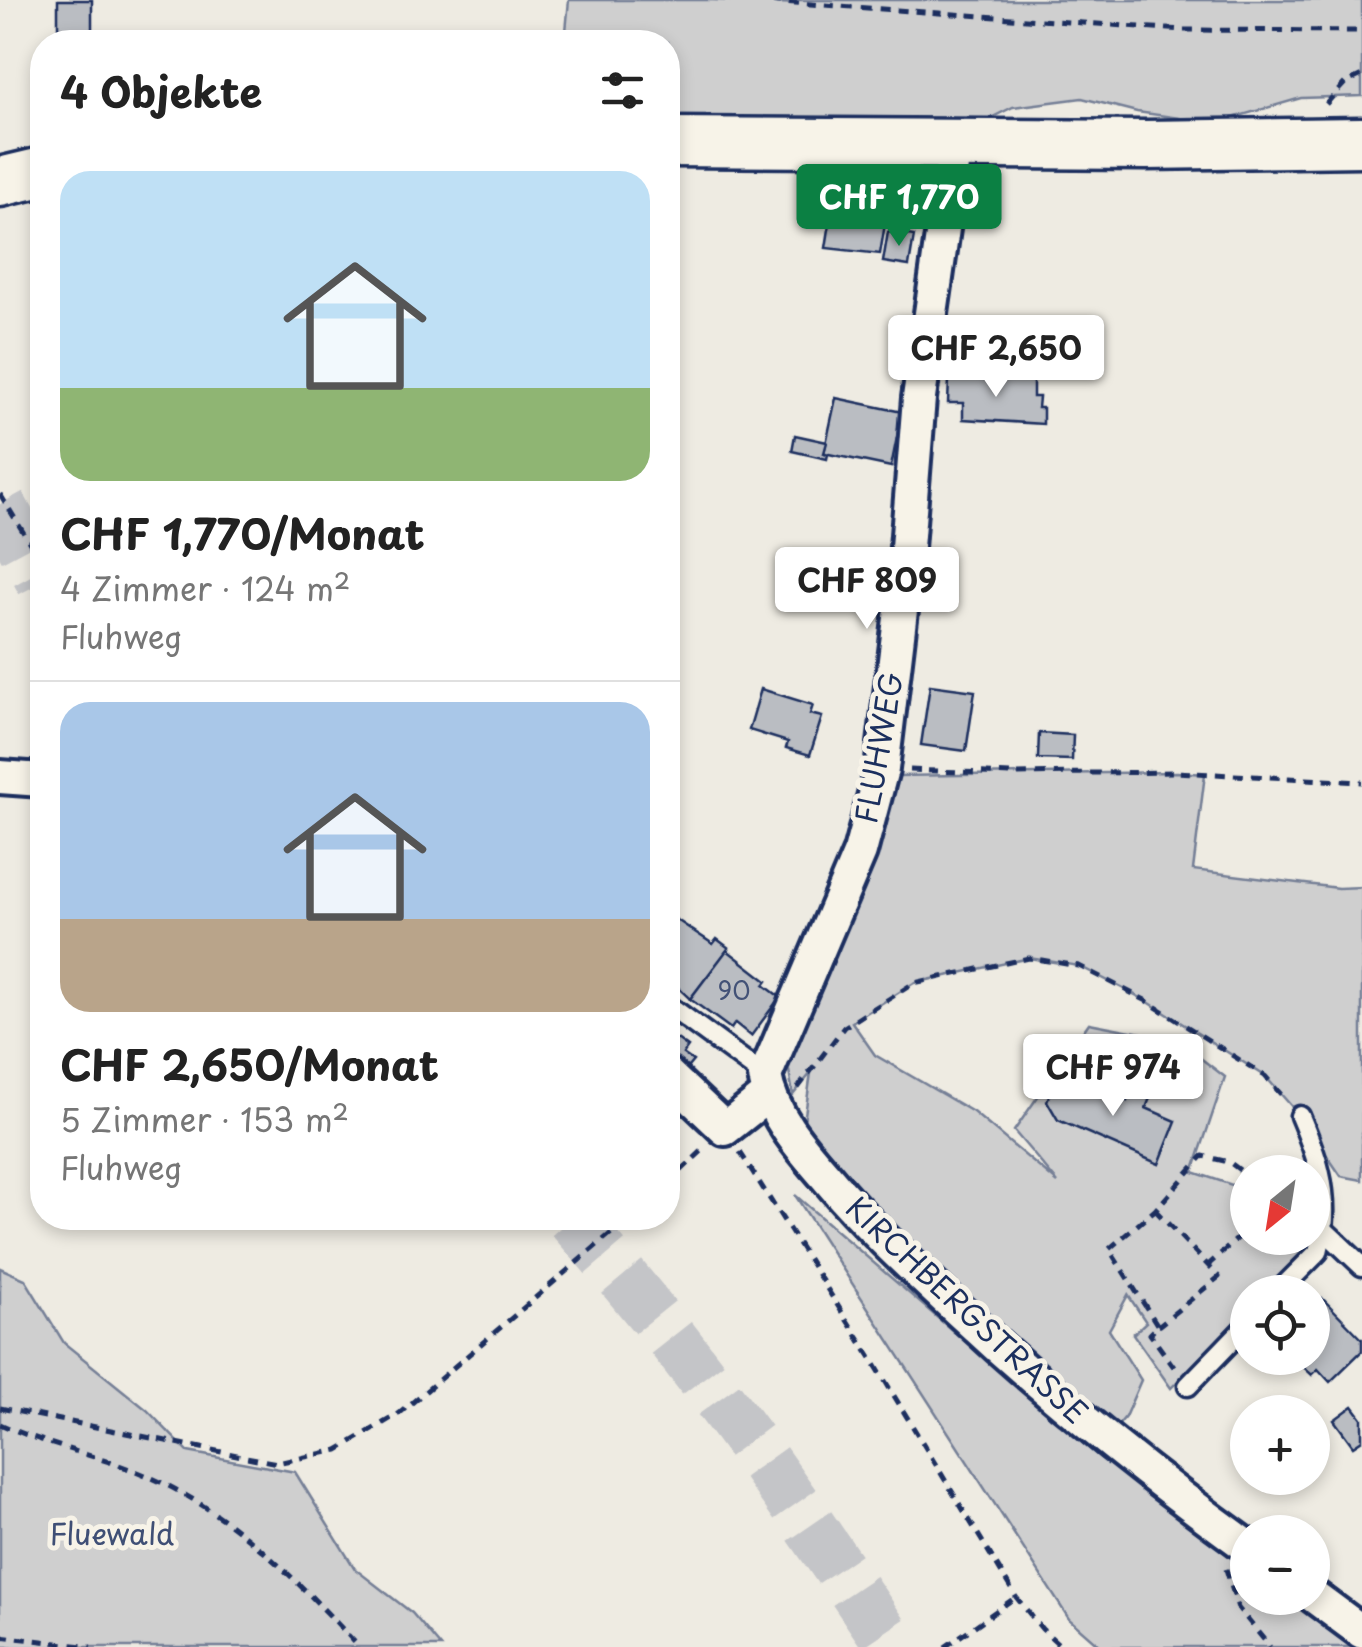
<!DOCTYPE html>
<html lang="de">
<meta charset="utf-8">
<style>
:root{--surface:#fff;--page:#f6f6f6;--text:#222;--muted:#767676;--line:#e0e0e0;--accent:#0b8043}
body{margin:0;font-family:"Playpen Sans",sans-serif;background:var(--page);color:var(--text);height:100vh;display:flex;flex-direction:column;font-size:38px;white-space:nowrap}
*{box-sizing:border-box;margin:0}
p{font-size:32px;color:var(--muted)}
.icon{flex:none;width:55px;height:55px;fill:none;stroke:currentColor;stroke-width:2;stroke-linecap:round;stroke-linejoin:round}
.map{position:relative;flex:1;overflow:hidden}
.sheet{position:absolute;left:30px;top:30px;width:650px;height:1200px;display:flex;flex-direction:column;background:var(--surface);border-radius:40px;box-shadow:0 5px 15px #0003}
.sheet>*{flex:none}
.needle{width:65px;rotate:210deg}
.tools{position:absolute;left:1230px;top:1155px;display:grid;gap:20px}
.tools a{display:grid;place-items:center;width:100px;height:100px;border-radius:50%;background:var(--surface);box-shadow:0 5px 15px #0003;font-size:50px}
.price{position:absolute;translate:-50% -85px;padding:0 22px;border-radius:10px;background:#fff;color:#222;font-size:32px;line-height:65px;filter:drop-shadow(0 2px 5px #0008)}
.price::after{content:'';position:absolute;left:50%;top:60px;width:30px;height:22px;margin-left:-15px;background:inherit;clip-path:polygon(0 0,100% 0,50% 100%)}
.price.current{background:var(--accent);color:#fff}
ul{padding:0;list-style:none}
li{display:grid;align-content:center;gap:20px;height:530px;padding:0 30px}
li+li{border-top:2px solid var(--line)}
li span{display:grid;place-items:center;height:310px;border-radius:30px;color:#555}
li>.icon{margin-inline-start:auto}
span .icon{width:180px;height:180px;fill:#fffc;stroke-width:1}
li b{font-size:42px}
h2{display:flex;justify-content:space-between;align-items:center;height:120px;padding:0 30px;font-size:42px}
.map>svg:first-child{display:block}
</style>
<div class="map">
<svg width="1362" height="1647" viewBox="0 0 1362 1647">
<rect width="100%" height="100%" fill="#eeebe2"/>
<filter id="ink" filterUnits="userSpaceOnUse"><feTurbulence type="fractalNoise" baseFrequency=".01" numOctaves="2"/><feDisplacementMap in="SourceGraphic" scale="20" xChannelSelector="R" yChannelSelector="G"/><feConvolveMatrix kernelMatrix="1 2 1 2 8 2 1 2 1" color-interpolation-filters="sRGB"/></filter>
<g filter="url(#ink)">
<g fill="#cfcfcf" stroke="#757f96" stroke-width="2.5">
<polygon points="569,0 713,0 799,4 753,0 1362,0 1362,96 1301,98 1215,123 1137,112 1082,98 1013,107 987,120 979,129 668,130 668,42 565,42"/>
<polygon points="1177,772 1205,774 1193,870 1338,888 1362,887 1362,1180 1341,1176 1300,1116 1265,1076 1145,1000 1079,966 1029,958 914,983 852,1022 875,1055 973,1112 1058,1183 1014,1131 1089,1023 1177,1040 1225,1077 1193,1172 1247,1190 1248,1238 1302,1238 1302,1252 1263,1292 1248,1292 1247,1309 1171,1388 1133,1334 1146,1322 1128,1295 1109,1330 1141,1380 1125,1417 1116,1428 1046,1374 878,1213 804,1122 811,1073 793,1095 787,1058 895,776"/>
<polygon points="795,1195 1099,1457 1247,1565 1248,1598 1293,1598 1362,1647 1101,1647 1069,1619"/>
<polygon points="0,1268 25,1279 64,1343 147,1410 188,1452 295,1472 355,1569 412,1613 441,1647 0,1647"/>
</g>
<g fill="#babdc2" stroke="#1b2f5e" stroke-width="2.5">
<rect x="58" y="0" width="34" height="33"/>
<polygon points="833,204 887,212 880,254 826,248"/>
<polygon points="888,232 914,236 909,266 883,262"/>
<polygon points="965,376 1033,380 1033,397 1039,397 1038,408 1043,408 1043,424 963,419 963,403 948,403 949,379 964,379"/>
<polygon points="836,398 902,412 891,467 824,453"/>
<polygon points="795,435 827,442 824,453 828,454 827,459 792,451"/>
<polygon points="930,685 975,691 966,751 921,745"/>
<polygon points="761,689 813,705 810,714 822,717 810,755 786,748 788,742 749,730"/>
<polygon points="1039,733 1073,735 1072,760 1038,759"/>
<polygon points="668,914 713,944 717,939 729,948 690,999 668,978"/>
<polygon points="727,950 767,981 764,985 780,997 751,1036 735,1023 731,1029 690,999"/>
<polygon points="677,1039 688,1047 683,1054 693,1061 683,1073 668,1060 668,1051"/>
<polygon points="1066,1081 1090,1090 1092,1086 1127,1101 1131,1090 1150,1098 1146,1108 1176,1121 1159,1164 1058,1120 1047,1101 1052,1087"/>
<polygon points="1322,1298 1362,1339 1362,1351 1330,1382 1318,1369 1312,1375 1294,1358 1312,1358 1312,1307"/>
<polygon points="1353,1406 1362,1418 1362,1440 1353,1446 1334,1420"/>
</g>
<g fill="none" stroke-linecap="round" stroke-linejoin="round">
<g stroke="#c4c5c8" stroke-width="52" stroke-dasharray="52 26" stroke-linecap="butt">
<polyline points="0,504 42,582"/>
<path d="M571 1218C690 1351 793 1499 892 1647"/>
</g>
<defs>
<g id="lane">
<polyline points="668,1005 765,1076"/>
<path d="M1300 1116C1316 1154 1328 1187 1323 1229L1362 1266"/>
<polyline points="1278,1292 1318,1252 1323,1229"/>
<polyline points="1188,1386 1248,1324"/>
</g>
<g id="street">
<path d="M955 144 919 398 904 585 882 769 860 852 765 1076C772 1116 802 1149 828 1179 868 1227 912 1267 957 1309 1049 1395 1146 1473 1248 1547"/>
<polyline points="0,777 42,780"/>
<polyline points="668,1075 725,1129 768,1095"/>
<polyline points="1312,1595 1362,1632"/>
</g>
<g id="secondary">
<polyline points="668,142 1146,145 1362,142"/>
<polyline points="0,182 42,172"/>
</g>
</defs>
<use href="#lane" stroke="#1b2f5e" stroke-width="25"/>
<use href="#street" stroke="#1b2f5e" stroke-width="40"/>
<use href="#secondary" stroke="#1b2f5e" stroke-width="55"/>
<g stroke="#1b2f5e" stroke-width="5" stroke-dasharray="10 8" stroke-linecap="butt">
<polyline points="753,0 1182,30 1362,31"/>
<polyline points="1326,104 1345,83 1362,75"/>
<polyline points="0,494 42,563"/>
<polyline points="910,770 1011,774 1177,772 1362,782"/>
<polyline points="798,1088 844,1027 914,983 1029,958 1079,966 1145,1000 1265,1076 1285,1099"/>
<polyline points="740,1152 873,1361 1016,1597 1042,1629 1062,1647"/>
<polyline points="668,1183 705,1148"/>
<polyline points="1155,1210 1219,1277 1158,1326"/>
<polyline points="1207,1266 1248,1229"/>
<polyline points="1174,1367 1150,1334 1158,1326 1109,1249 1155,1210 1203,1156 1229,1162 1248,1176"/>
<polyline points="0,1408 277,1463 338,1450 400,1413 629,1218"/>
<path d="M0 1424C44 1444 93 1455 138 1472 226 1507 296 1578 359 1647"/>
<polyline points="1226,1569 1238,1608 1270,1647"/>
<polyline points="0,1636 91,1647"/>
<polyline points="945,1647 1016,1597"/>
</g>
<use href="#lane" stroke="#f7f3e8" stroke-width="18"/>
<use href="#street" stroke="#f7f3e8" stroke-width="32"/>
<use href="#secondary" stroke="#f7f3e8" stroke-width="48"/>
</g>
</g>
<g text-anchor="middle" stroke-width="10" stroke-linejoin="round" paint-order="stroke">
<g font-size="25" fill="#435277">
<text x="734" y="1000">90</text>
</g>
<g font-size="30" fill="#1b2f5e" stroke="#f7f3e8">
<text transform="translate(880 748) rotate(-80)" y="10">FLUHWEG</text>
<text transform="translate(966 1311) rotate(43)" y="10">KIRCHBERGSTRASSE</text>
</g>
<g font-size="30" fill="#3f4f75" stroke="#f7f3e8">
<text x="112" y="1545">Fluewald</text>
</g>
</g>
</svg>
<div class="tools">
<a><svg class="needle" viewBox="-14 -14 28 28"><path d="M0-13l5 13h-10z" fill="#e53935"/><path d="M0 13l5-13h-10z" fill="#767676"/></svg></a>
<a><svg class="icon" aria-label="locate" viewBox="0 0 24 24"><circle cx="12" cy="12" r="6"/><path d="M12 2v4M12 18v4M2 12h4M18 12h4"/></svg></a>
<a>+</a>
<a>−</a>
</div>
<b class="price current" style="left:899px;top:249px">CHF 1,770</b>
<b class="price" style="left:996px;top:400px">CHF 2,650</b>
<b class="price" style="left:867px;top:632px">CHF 809</b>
<b class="price" style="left:1113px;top:1119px">CHF 974</b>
<section class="sheet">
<h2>4 Objekte<svg class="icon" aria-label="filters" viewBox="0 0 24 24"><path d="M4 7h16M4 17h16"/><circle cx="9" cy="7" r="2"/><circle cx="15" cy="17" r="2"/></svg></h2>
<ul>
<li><span style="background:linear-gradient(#bfe0f5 70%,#8fb573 0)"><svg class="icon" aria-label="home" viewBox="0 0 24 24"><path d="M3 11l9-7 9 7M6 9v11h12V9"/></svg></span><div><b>CHF 1,770/Monat</b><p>4 Zimmer · 124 m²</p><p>Fluhweg</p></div></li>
<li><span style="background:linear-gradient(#a9c7e8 70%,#b9a48a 0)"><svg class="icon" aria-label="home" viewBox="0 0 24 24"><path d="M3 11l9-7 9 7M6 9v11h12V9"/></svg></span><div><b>CHF 2,650/Monat</b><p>5 Zimmer · 153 m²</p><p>Fluhweg</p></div></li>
</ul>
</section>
</div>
